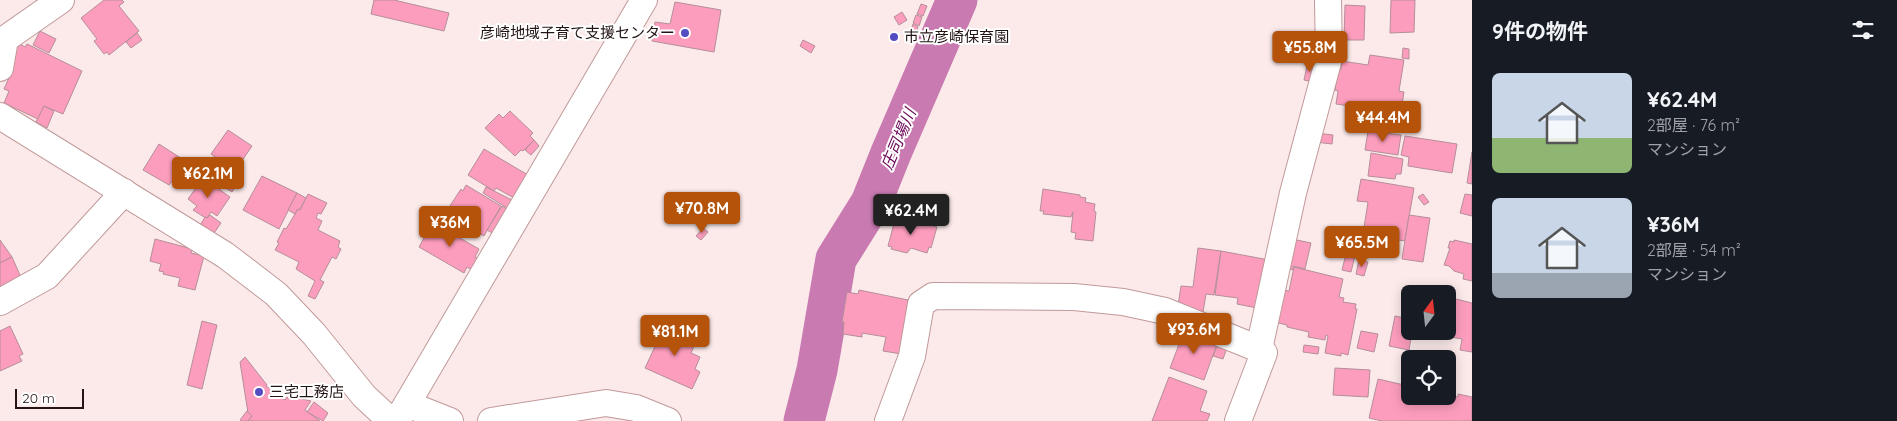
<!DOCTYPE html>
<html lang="ja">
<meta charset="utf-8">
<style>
:root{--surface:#171b24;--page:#242831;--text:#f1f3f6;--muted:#9ea1a6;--accent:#b45309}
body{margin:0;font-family:Quicksand,"Noto Sans JP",sans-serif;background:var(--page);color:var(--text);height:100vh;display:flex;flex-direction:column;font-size:19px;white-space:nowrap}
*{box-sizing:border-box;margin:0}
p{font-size:16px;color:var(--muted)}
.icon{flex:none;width:28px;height:28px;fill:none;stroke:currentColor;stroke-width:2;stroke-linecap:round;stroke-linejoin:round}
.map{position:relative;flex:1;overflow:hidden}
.side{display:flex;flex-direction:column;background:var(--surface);width:425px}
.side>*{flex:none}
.needle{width:32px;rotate:15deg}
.tools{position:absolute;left:1401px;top:285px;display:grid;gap:10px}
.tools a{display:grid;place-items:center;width:55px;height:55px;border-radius:8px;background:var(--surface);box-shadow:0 2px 12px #0003;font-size:25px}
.scale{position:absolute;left:15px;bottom:12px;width:69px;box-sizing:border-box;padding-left:5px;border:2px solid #231415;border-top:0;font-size:14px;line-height:18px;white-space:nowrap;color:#231415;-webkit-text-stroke:4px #fff;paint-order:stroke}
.price{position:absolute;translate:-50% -42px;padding:0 11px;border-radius:5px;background:var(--accent);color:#fff;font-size:16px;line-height:32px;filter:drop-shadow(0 1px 2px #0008)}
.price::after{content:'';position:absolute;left:50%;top:30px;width:15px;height:11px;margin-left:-8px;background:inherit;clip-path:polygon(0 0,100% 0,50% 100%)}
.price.selected{background:#222;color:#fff}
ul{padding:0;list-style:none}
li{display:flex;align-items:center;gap:15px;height:125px;padding:0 20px}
li span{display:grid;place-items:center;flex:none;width:140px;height:100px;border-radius:8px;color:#555}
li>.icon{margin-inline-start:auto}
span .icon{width:60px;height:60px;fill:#fffc;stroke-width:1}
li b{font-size:21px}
h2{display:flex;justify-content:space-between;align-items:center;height:60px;padding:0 20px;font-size:21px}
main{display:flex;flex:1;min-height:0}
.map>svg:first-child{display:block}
</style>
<main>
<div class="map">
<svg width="1472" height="421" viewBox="0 0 1472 421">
<rect width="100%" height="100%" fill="#fceaea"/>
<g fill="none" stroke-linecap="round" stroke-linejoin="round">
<polyline stroke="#c87ab1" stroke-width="41" points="804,421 817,370 836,259 871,203 891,153 957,0"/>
</g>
<g fill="#fd9dbe" stroke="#b48e99">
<polygon points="104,0 122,0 124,2 119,6 139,31 109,55 107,52 104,54 94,41 97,39 81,18"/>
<polygon points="374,0 394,0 449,13 444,31 371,14"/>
<polygon points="1391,0 1415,0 1414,32 1390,33"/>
<polygon points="675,2 721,10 714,52 652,41 655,22 670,24"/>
<polygon points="921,4 927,6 923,16 917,14"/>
<polygon points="1345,5 1365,6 1364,40 1344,40"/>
<polygon points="902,12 907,20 899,25 894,17"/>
<polygon points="916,15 922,17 919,26 913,23"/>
<polygon points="913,24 918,27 915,35 910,33"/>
<polygon points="40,31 56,39 49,53 33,45"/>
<polygon points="137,33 142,40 131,48 126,42"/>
<polygon points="803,40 815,46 811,53 800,46"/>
<polygon points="20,44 25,47 27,44 82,71 63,114 44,106 38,119 4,103 9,91 4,89 9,78 5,77 13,52"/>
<polygon points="1403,48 1409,49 1409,59 1402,58"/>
<polygon points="1370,55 1404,60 1399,91 1404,92 1400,118 1391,116 1390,123 1376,121 1377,114 1349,110 1349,106 1336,104 1338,91 1335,90 1338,69 1341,70 1342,61 1368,65"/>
<polygon points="1310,63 1316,65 1313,82 1304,80 1307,66 1309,67"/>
<polygon points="44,106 54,111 47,128 36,122"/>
<polygon points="510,111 533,133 530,136 534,140 523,151 521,150 515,156 485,128 499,114 503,118"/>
<polygon points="228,130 252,146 235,171 211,154"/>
<polygon points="1368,131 1401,135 1398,155 1365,150"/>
<polygon points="1316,133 1333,135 1332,144 1315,142"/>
<polygon points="1405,136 1457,144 1452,173 1408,166 1409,157 1401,155"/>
<polygon points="534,140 539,146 531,155 525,150"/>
<polygon points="159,144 187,162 169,185 143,170"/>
<polygon points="484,149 528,175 514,198 496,188 494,191 468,175"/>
<polygon points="1472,152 1472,184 1467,183"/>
<polygon points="1371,153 1403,159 1401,174 1396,174 1395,179 1368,176"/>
<polygon points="209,166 237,184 232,192 204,174"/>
<polygon points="262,176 297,193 279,229 243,210"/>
<polygon points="203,178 230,197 217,216 211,212 207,218 204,217 193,210 197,206 188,199"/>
<polygon points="1361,179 1414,188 1405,241 1363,234 1368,202 1357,201"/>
<polygon points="466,185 501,206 484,236 466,225 469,221 448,209 461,189 463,191"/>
<polygon points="486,187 512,200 507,208 483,193"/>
<polygon points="1043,189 1080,195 1080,197 1086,198 1085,202 1095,204 1094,211 1096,212 1093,241 1075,239 1076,233 1071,232 1073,212 1071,217 1043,214 1044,211 1040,211"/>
<polygon points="297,193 306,198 300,210 298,209 295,214 288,210"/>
<polygon points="308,194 327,203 321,214 318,213 316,218 322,221 318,230 340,241 338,247 341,249 336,259 332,257 320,280 324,282 315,299 308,296 315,281 296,269 299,262 275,250 279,243 277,242 284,228 286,229 298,209 300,210"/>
<polygon points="1423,194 1429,202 1424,205 1418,197"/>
<polygon points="1465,194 1472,195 1472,216 1460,213"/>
<polygon points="502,206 508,210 494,234 487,230"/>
<polygon points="210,215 221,223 212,236 199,227 205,217 207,218"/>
<polygon points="1409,215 1430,218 1423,262 1402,259"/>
<polygon points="896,216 937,227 931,248 929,247 927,253 911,248 907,253 891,249 892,247 888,246"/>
<polygon points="433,222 448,231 450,228 459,234 458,237 479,249 475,257 479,259 472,270 467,267 464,273 419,247"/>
<polygon points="703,228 708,232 701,240 696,236"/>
<polygon points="155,239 192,249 191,253 204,256 195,290 178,286 180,278 163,274 164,272 159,271 161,264 150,261"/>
<polygon points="1292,239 1311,243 1305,269 1293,266 1293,270 1286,268"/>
<polygon points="0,240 12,257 0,263"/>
<polygon points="1454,240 1472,244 1472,281 1463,279 1464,274 1454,271 1449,266 1444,265 1450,248 1448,248 1450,241 1454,242"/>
<polygon points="1198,248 1221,251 1214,295 1206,294 1203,312 1178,306 1181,286 1193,287"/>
<polygon points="1221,251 1269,260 1262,309 1237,304 1238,298 1215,295"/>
<polygon points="1346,254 1355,256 1351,272 1342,270"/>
<polygon points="12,257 23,282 0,292 0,263"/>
<polygon points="1359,260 1368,262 1364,276 1356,274"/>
<polygon points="1294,267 1343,279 1339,297 1344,298 1343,302 1356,304 1355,309 1357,309 1348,355 1341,353 1341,356 1325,353 1328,336 1326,335 1325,340 1308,337 1309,332 1287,327 1287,325 1271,321 1278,289 1289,291"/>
<polygon points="859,290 908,300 906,314 914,316 908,355 883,351 886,337 862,333 862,337 843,334 844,322 842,322 847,292 858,294"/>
<polygon points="1448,297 1472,303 1472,352 1460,350 1462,339 1416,331 1448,331"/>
<polygon points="1395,316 1410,319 1410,331 1412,331 1409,350 1389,346"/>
<polygon points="202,321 217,325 202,389 187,385"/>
<polygon points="666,323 698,337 691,353 700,357 695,369 700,372 692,389 645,368"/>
<polygon points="10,326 23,354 19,356 22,361 0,371 0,331"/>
<polygon points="1187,329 1218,341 1204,380 1170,368 1183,334 1185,335"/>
<polygon points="1361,331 1378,334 1374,352 1357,348"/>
<polygon points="1219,341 1228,345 1223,359 1213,356"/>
<polygon points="1304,345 1319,347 1318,354 1303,352"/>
<polygon points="245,357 267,385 266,386 285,400 287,397 291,400 293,397 311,401 305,410 320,421 248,421 252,416 248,413 240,362"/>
<polygon points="1335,368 1370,370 1368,397 1333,395"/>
<polygon points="1407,370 1410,370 1410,396 1448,395 1458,397 1458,394 1472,397 1472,421 1382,421 1369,418 1378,379 1404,385"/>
<polygon points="1169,377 1207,391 1200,411 1210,414 1207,421 1152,421"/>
<polygon points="314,402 328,413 323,421 307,412"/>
<polygon points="247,411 252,416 248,421 242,421 240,420"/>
</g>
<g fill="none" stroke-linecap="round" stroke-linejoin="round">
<defs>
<g id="minor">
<polyline points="0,68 5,39 61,0"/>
<polyline points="0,116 225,255 276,294 314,334 364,396 391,421"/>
<polyline points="0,302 47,276 124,192"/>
<polyline points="1259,349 1293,193 1329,58 1328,0"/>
<polyline points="407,404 450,421"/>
<polyline points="394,421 399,417 407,404 644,0"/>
<polyline points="491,421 606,403 636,408 668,421"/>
<polyline points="888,421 912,356 921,304 933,296 1074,297 1123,302 1165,311 1259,349 1264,353 1238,421"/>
</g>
</defs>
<use href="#minor" stroke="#c19999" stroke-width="28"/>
<use href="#minor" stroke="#fff" stroke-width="26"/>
</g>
<g fill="#544cc3" stroke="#fff" stroke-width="2">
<circle cx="685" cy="33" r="5"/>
<circle cx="894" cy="37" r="5"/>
<circle cx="259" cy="392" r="5"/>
</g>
<g text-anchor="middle" stroke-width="4" stroke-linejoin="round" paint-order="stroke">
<g font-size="15" fill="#231415" stroke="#fff" text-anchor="start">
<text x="675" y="38" text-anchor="end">彦崎地域子育て支援センター</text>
<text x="904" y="42">市立彦崎保育園</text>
<text x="269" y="397">三宅工務店</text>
</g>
<g font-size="16" font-style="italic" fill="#6a0757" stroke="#fff">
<text transform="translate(898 139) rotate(-67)" y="6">庄司場川</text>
</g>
</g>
</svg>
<div class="tools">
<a><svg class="needle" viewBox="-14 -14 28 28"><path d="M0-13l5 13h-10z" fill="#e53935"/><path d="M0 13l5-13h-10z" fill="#9ea1a6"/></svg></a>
<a><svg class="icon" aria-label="locate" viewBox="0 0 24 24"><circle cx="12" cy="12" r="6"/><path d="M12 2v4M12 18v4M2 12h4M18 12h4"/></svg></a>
</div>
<div class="scale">20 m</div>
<b class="price" style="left:1310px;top:73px">¥55.8M</b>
<b class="price" style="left:1383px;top:143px">¥44.4M</b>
<b class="price" style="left:208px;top:199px">¥62.1M</b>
<b class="price" style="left:702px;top:234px">¥70.8M</b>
<b class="price selected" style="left:911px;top:236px">¥62.4M</b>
<b class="price" style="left:450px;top:248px">¥36M</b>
<b class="price" style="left:1362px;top:268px">¥65.5M</b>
<b class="price" style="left:1194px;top:355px">¥93.6M</b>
<b class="price" style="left:675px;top:357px">¥81.1M</b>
</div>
<section class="side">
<h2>9件の物件<svg class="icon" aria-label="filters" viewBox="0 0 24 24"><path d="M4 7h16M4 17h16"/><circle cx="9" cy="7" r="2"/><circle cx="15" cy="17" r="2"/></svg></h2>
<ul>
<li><span style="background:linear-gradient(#c9d6e8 65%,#8fb573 0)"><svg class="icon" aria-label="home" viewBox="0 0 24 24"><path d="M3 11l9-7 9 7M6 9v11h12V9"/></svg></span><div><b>¥62.4M</b><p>2部屋 · 76 m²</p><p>マンション</p></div></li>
<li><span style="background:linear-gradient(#c9d6e8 75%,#9aa5b1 0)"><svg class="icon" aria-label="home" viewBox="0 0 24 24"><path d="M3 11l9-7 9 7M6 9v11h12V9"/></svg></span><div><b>¥36M</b><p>2部屋 · 54 m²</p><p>マンション</p></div></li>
</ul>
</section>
</main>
